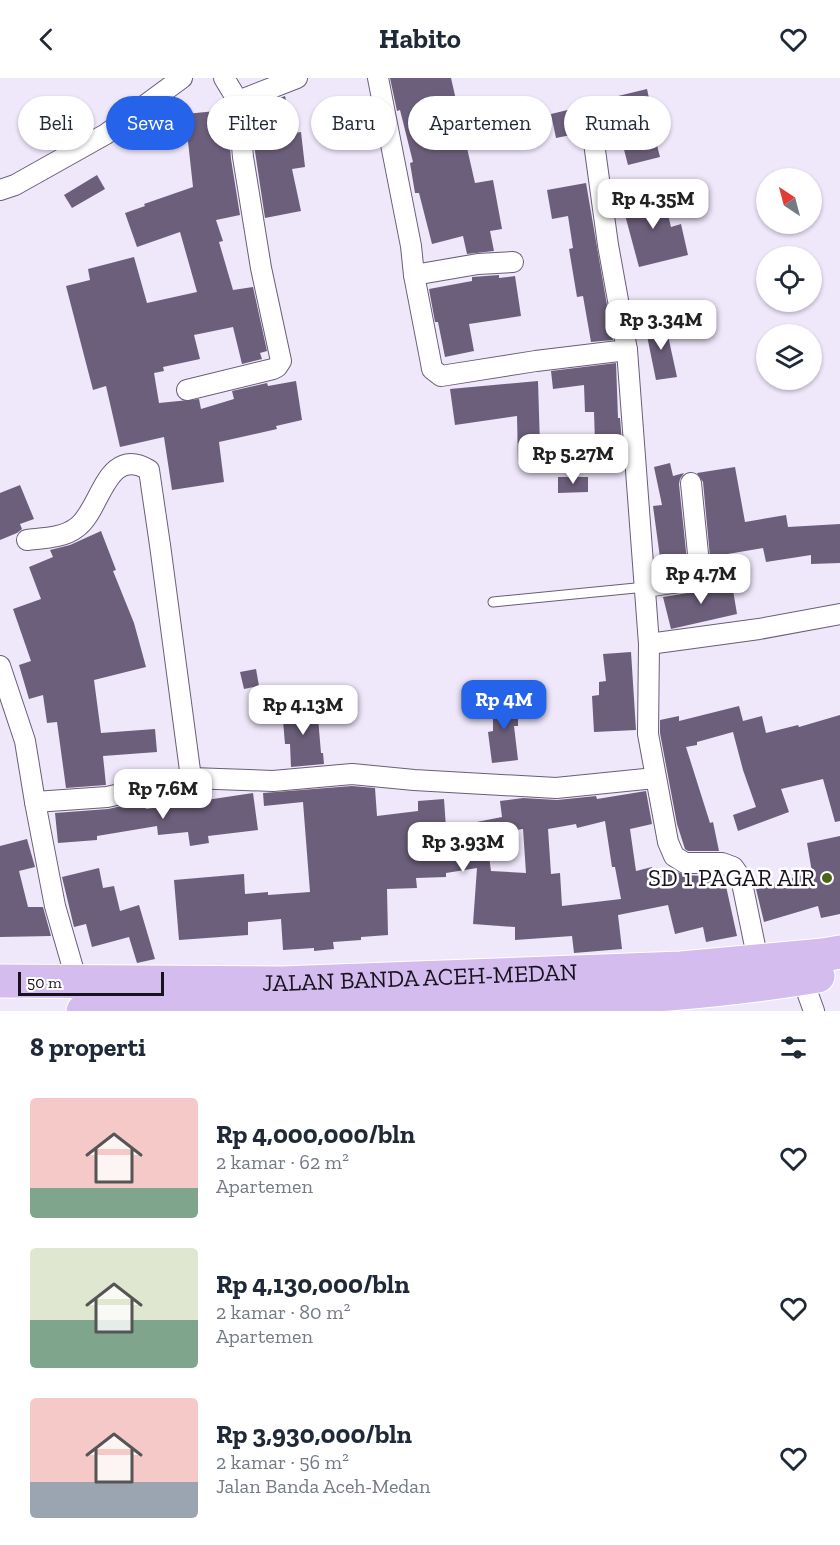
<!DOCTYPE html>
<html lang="id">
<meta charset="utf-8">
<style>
:root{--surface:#fff;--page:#f6f6f7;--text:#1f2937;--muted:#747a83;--accent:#2563eb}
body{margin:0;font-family:"Zilla Slab",serif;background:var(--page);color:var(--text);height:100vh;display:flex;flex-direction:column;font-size:22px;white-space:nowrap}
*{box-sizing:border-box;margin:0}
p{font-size:20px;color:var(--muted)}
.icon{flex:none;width:33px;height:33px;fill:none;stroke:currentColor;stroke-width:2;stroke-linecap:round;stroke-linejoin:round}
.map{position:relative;height:933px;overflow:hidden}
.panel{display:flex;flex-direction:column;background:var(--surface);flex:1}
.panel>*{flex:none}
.guide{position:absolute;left:18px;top:18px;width:804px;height:54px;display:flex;gap:12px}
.needle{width:39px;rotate:324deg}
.buttons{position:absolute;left:756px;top:90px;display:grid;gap:12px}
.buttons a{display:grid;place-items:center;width:66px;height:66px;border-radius:50%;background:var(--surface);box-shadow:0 2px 4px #0004;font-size:30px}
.scale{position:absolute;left:18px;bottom:15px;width:146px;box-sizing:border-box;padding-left:6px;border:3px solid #17121d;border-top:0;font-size:16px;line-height:21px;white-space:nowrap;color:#17121d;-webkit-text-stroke:4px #fff;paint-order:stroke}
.price{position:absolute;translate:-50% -51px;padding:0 14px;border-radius:12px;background:#fff;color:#222;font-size:20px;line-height:39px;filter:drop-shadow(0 2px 3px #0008)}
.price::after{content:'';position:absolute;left:50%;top:36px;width:18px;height:14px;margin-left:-9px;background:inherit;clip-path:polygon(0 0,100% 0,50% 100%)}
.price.selected{background:var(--accent);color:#fff}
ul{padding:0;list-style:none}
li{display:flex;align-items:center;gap:18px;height:150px;padding:0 30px}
li span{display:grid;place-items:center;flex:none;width:168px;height:120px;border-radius:6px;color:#555}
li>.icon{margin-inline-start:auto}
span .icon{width:72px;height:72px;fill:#fffc;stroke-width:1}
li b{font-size:26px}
h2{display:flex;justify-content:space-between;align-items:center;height:72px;padding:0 30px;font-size:26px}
.chip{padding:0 21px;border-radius:27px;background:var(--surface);box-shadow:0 2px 4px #0004;font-size:21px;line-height:54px}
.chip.selected{background:var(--accent);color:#fff}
header{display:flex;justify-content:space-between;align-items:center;height:78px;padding:0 30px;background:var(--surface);font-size:27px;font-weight:700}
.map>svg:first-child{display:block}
</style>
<header><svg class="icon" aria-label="back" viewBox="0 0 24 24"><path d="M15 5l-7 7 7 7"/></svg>Habito<svg class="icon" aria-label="heart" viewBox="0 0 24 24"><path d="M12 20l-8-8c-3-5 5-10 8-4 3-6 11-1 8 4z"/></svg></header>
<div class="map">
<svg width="840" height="933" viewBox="0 0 840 933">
<rect width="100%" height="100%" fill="#efe7fa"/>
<g fill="#6c5f7b" fill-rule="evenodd">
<polygon points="390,0 451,0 475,105 493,102 502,151 490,153 494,173 467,176 463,158 432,166 419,115 415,115 410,85 413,84 400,32 397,33"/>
<polygon points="647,11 654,43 651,44 660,79 628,87 622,64 628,63 618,18"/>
<polygon points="285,18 294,55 301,54 305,89 292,91 301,133 265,140 253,60 265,59 257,29"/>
<polygon points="580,29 581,55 556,60 551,36"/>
<polygon points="227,32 231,81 240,137 216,142 223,163 219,164 233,212 253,209 267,273 260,275 262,281 242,286 233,249 194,257 200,281 163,289 164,293 154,295 159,325 199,321 201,331 234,321 232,313 267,305 268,308 296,303 302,342 276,348 277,351 219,364 224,404 172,412 164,359 120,369 106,308 93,312 66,208 90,202 88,191 134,179 147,225 197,214 180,154 137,169 125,135 145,128 144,126 193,109 185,36"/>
<polygon points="97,97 105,111 72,130 64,117"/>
<polygon points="586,105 613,262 591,264 583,218 577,219 569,171 573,170 568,138 552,141 547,112"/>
<polygon points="662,112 671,149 681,146 688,177 639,189 621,122"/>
<polygon points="499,197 499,200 515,198 521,238 469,246 474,273 445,279 438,244 435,244 429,211 472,203 472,199"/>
<polygon points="665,244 677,299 656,302 645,248"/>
<polygon points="616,285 618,340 620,340 622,364 595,365 594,334 585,334 584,307 553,311 551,293"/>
<polygon points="538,303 540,368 586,371 586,381 518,384 517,338 455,347 450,311"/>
<polygon points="670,385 673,398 684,395 680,401 679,406 687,483 661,487 653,428 662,427 654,389"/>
<polygon points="735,389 745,444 786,437 788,449 840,446 840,485 811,486 811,477 766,484 763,470 710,479 703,404 697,395"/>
<polygon points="558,399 588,399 588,414 558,415"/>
<polygon points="20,407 34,441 20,446 22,451 17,455 0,462 0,415"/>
<polygon points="101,453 116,492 113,493 134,545 146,589 94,602 101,655 155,651 157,674 103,678 106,707 66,710 57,644 47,645 43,617 29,621 19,587 31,583 13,531 41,521 29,489 53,479 50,472 70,467"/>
<polygon points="731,500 737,536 671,551 663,519 694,514 706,507"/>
<polygon points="631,574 636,652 594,654 592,618 599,617 599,604 606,603 603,576"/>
<polygon points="256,591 259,608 244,611 240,594"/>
<polygon points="493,622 518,622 518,648 514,648 518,682 492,685 488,654 493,653"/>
<polygon points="317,628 321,675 323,675 324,686 291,689 290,666 285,666 282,631"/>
<polygon points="739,628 743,643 762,638 766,655 798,647 799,649 840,637 840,743 835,744 823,701 781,711 789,734 738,753 733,737 756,729 743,692 733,654 697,664 697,667 686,669 710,745 713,744 719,773 688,773 685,771 677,746 660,655 660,642 679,638 679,643"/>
<path d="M352 708 375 710 377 738 418 733V723L444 721 446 750 502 739 500 723 523 720 557 722 596 718 597 721 646 713 652 746 630 751 636 793 652 789 654 798 675 793 685 797 724 799 737 858 706 864 703 849 675 856 668 827 618 837 622 871 574 875 572 858 515 862V849L473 846 477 790 446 795V799L416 800 417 810 387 811 388 857 361 859V862L333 864 334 871 314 873V870L283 872 281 841 248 844V857L179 862 174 802 244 796 245 816 268 814V817L310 814 303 724 264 728 263 715ZM605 743 612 789H615L621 821 562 828 560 795 551 796 548 751 576 746 577 750ZM523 751 526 795 491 793 486 756Z"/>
<polygon points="253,715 258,752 208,758 209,765 190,768 188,754 158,757 157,748 97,758 97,762 58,765 55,735 108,731 145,723 146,731"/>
<polygon points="840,758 840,836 821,840 818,828 764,844 756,811 812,794 807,765"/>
<polygon points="27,761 35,789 19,793 28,829 43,829 51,858 0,859 0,768"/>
<polygon points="99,790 103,810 114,808 120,833 139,827 155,881 137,885 129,859 92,869 86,846 74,849 62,799"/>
</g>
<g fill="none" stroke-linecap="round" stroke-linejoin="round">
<defs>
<polyline id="lane" points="493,524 646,509"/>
<g id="street">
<polyline points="378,0 411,168 414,197 431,285 432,291 441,298 536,283 627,272 608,167 591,43"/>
<polyline points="238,23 297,0"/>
<polyline points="0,112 15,107 106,56 182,0"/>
<polyline points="414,197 478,186 513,184"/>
<polyline points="627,272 649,566 648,656 668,764 674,778 685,785 722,785 733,789 741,800 758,883"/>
<polyline points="187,312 273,291 277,289 281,283 261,190 243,79 238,23 224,0"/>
<path d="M27 462C43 460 63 460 76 450 101 434 105 366 149 392L160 467 191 700"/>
<polyline points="646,509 692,502 700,496 691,405"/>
<polyline points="649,566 759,551 840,536"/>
<polyline points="0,588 25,663 35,724 55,828 77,904"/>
<polyline points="35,724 107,719 191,700 273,703 352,696 414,702 556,710 655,700"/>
<polyline points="802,900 814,933"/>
</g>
<g id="highway">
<path id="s1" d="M0 903 281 905 681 890 823 877 840 874"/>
<path d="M83 933C233 931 383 931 533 924 628 920 723 914 818 898"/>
</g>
</defs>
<use href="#lane" stroke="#6a5d78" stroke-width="11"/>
<use href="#street" stroke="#6a5d78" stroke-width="22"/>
<use href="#highway" stroke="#fff" stroke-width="35"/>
<use href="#lane" stroke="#fff" stroke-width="9"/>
<use href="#street" stroke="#fff" stroke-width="20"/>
<use href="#highway" stroke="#d4bdee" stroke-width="33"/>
</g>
<circle fill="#4b6415" stroke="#fff" stroke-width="2" cx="827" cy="800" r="6"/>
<g text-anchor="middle" stroke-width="5" stroke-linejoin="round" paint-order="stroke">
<g font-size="24" fill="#17121d" stroke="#fff" text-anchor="end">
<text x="815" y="808">SD 1 PAGAR AIR</text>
</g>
<g font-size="24" fill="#17121d" stroke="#fff">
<text dy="8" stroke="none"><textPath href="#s1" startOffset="420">JALAN BANDA ACEH-MEDAN</textPath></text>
</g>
</g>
</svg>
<div class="buttons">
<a><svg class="needle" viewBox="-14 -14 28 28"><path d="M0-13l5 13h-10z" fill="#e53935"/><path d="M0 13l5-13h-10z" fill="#747a83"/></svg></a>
<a><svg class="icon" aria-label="locate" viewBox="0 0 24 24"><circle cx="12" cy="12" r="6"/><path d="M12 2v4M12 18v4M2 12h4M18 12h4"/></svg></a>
<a><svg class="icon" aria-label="layers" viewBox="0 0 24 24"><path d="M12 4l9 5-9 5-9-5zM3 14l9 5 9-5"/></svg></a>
</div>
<div class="scale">50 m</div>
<b class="price" style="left:653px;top:152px">Rp 4.35M</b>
<b class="price" style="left:661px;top:273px">Rp 3.34M</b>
<b class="price" style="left:573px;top:407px">Rp 5.27M</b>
<b class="price" style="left:701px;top:527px">Rp 4.7M</b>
<b class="price selected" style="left:504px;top:653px">Rp 4M</b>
<b class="price" style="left:303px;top:658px">Rp 4.13M</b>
<b class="price" style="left:163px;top:742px">Rp 7.6M</b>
<b class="price" style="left:463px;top:795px">Rp 3.93M</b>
<div class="guide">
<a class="chip">Beli</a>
<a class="chip selected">Sewa</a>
<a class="chip">Filter</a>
<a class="chip">Baru</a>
<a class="chip">Apartemen</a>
<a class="chip">Rumah</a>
</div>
</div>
<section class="panel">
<h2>8 properti<svg class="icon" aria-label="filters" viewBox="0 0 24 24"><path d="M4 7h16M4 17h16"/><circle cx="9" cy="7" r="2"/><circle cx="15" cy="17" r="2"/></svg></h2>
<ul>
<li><span style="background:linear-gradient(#f6c9c9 75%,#7fa58c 0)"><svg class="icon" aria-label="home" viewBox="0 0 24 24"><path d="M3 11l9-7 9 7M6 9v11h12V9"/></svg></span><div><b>Rp 4,000,000/bln</b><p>2 kamar · 62 m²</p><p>Apartemen</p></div><svg class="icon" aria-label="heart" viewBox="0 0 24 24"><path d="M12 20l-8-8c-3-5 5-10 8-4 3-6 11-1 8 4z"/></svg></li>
<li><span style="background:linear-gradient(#dfe7d0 60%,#7fa58c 0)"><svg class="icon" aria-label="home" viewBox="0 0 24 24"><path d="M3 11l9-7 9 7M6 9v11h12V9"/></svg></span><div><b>Rp 4,130,000/bln</b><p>2 kamar · 80 m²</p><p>Apartemen</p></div><svg class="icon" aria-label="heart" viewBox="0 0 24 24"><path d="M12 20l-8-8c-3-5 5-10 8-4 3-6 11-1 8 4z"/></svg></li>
<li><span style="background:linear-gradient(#f6c9c9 70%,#9aa5b1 0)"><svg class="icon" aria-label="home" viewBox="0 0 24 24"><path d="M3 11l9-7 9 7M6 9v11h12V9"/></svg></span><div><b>Rp 3,930,000/bln</b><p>2 kamar · 56 m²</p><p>Jalan Banda Aceh-Medan</p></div><svg class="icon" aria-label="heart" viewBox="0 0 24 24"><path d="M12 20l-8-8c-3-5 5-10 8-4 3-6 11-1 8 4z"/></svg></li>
</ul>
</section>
